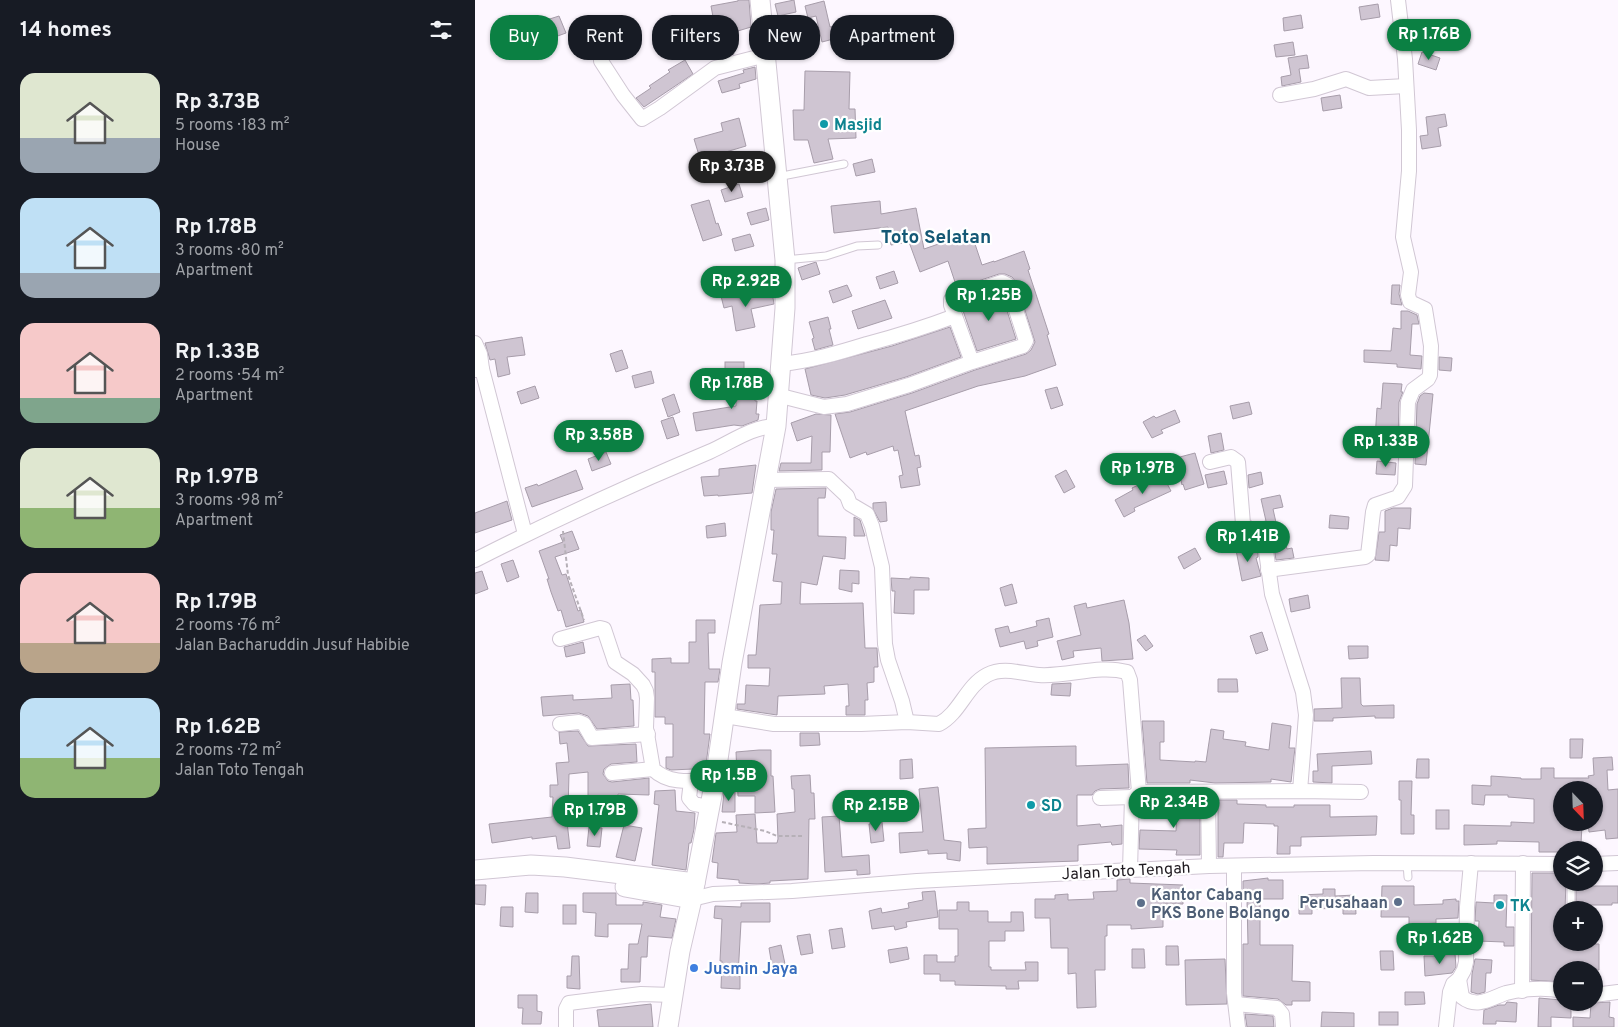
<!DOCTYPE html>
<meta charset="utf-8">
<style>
:root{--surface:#171b24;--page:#242831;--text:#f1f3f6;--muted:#9ea1a6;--accent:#0b8043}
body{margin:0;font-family:Overpass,sans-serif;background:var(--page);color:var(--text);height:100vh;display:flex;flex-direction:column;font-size:19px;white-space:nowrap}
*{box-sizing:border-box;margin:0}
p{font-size:16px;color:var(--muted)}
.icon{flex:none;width:28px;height:28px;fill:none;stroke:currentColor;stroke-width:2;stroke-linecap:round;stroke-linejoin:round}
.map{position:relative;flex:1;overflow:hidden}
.panel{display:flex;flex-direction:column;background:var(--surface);width:475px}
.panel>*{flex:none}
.banner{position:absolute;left:15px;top:15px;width:475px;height:45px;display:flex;gap:10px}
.needle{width:32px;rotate:157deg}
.controls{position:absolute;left:1078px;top:781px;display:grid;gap:10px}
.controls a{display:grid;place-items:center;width:50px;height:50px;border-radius:50%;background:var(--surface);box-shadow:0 1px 4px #0004;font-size:25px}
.price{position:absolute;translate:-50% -42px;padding:0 11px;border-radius:18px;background:var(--accent);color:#fff;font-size:16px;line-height:32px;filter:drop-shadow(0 1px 2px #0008)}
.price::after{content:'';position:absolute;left:50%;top:30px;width:15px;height:11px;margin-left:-8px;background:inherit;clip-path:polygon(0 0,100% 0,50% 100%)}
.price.current{background:#222;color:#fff}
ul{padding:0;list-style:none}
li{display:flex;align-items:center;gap:15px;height:125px;padding:0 20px}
li span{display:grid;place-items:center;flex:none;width:140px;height:100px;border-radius:15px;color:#555}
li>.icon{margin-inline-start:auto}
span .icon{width:60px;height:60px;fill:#fffc;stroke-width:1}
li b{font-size:21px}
h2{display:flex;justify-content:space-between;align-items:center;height:60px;padding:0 20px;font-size:21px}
.pill{padding:0 18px;border-radius:20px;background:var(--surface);box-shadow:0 1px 4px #0004;font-size:18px;line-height:45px}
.pill.current{background:var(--accent);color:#fff}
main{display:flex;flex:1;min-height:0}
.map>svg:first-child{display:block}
</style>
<main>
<section class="panel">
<h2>14 homes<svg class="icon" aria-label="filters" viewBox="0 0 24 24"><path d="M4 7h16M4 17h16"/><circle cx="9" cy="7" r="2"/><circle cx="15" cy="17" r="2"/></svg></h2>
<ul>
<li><span style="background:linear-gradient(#dfe7d0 65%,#9aa5b1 0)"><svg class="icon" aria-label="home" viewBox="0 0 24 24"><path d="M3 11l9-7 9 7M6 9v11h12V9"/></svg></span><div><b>Rp 3.73B</b><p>5 rooms · 183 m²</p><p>House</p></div></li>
<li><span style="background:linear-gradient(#bfe0f5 75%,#9aa5b1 0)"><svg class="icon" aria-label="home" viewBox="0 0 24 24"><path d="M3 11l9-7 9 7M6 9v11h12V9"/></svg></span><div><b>Rp 1.78B</b><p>3 rooms · 80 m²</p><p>Apartment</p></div></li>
<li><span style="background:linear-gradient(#f6c9c9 75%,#7fa58c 0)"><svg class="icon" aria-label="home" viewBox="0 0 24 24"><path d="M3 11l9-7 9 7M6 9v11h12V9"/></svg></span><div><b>Rp 1.33B</b><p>2 rooms · 54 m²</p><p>Apartment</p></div></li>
<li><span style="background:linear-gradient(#dfe7d0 60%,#8fb573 0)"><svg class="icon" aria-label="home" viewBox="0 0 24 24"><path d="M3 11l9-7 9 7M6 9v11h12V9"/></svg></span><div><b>Rp 1.97B</b><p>3 rooms · 98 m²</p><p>Apartment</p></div></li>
<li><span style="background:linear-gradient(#f6c9c9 70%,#b9a48a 0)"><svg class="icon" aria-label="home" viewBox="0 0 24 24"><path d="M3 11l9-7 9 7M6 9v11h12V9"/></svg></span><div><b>Rp 1.79B</b><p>2 rooms · 76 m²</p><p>Jalan Bacharuddin Jusuf Habibie</p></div></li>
<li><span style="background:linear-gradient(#bfe0f5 60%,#8fb573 0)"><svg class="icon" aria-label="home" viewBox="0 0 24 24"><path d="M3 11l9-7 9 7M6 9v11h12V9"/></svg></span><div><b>Rp 1.62B</b><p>2 rooms · 72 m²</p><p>Jalan Toto Tengah</p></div></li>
</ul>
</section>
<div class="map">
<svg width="1143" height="1027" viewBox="0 0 1143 1027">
<rect width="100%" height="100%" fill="#fdf7ff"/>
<g fill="#cfc5d2" stroke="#a79daa">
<polygon points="263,0 274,0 276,27 253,34 259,54 240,59 234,36 241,33 236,6 263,1"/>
<polygon points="319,0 321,12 303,16 300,4"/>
<polygon points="349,1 355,27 363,25 366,37 347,42 341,16 333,18 330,6"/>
<polygon points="903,4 905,17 886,20 884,7"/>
<polygon points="826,15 828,28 809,31 808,18"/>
<polygon points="84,16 91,33 63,43 56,25"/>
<polygon points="818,42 820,55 801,57 799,45"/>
<polygon points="947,52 965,58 961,70 943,64"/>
<polygon points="832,55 834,68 824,69 826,82 807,86 806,77 816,75 813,58"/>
<polygon points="210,60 218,74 169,107 161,98 176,88 174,86 195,72 193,70"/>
<polygon points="280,67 281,79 264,84 265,88 247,93 243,81 269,73 268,70"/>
<polygon points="330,71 375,72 374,109 380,109 381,138 353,139 358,159 339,163 333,140 319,140 318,110 329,110"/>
<polygon points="865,95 867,108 848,111 846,98"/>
<polygon points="970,114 972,126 963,128 966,146 947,149 945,136 953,135 951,117"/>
<polygon points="264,118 271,146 244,154 249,173 231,178 219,139 248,131 246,123"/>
<polygon points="397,159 400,172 381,176 378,164"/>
<polygon points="264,184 268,197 250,202 246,190"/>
<polygon points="234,200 241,224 243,223 247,235 228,241 216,205"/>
<polygon points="405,201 406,214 441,208 449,249 475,240 475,242 497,235 507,265 519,261 519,262 549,251 555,269 553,270 574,334 572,335 581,365 550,376 503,386 430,411 440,456 444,455 446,467 442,468 445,485 426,488 424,476 428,475 423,450 419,451 418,446 392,455 391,452 375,458 360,414 375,412 437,393 500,370 551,354 556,350 560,342 541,282 537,277 530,274 524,274 482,288 473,261 445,272 434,242 416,245 413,227 359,233 356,206"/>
<polygon points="291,208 294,220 276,225 272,213"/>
<polygon points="275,234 279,246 260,251 257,239"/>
<polygon points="341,262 345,274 327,280 323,268"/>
<polygon points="419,271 423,283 405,289 401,277"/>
<polygon points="372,285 377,296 358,303 354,291"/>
<polygon points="917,285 925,285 924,294 927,305 916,304"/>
<polygon points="265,292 266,298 297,292 299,304 276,309 280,327 261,331 257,306 249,308 246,296"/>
<polygon points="526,292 541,339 502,351 486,305"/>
<polygon points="410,300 417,318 383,329 377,311"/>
<polygon points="926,311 933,311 942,315 944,324 937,324 935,355 947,356 946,369 922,367 922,364 889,362 889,350 916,351 918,328 926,329"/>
<polygon points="353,317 356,329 354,329 358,345 340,350 337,339 339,338 334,322"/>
<polygon points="475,327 486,357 431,377 370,395 350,398 336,395 330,369 417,346"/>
<polygon points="47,337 50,355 32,357 35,374 23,377 20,359 15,360 10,343"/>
<polygon points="147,350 153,368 141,372 135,354"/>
<polygon points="964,357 977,358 976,371 964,370"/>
<rect x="250" y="362" width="19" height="13"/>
<polygon points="176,371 179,383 160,388 157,376"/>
<polygon points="261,380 280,380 280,401 282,401 281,414 284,414 283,420 267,426 259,425 221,431 218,413 261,406"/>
<polygon points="908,383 927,384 926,392 928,392 924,402 923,441 900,439 902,408 906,409"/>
<polygon points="60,386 64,398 46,404 42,392"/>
<polygon points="582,387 588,405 576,409 570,390"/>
<polygon points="949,393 958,394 951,465 940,464 942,404 945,396"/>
<polygon points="199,394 205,412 193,417 187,399"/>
<polygon points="774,402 777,414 758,419 755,406"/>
<polygon points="700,410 705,422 686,430 688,433 677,438 668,422 679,416 681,418"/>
<polygon points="341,414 356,415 355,452 347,452 347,470 304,471 306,463 336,463 337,436 322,441 316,423"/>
<polygon points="198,417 204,435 192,439 186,421"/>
<polygon points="746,433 749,450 736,453 733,436"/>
<polygon points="131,452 136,464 117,471 113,459"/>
<polygon points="720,453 729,484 710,490 708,484 707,485 701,458"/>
<polygon points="902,461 921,463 920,475 901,474"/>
<polygon points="281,465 277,493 243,496 243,495 229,496 226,477 244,476 244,469"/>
<polygon points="101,470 108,489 57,507 50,488 62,484 63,486"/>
<polygon points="591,470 600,487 589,493 580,476"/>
<polygon points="749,471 752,484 733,488 730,475"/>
<polygon points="786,472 788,484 774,488 773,475"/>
<polygon points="687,474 696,491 659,508 660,511 649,517 640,500 658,490 657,488"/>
<polygon points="351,488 350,498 343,498 343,536 371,537 370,559 348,556 342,585 326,582 325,604 388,603 390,648 402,648 403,667 399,667 399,682 392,683 393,700 390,700 390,715 371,715 371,706 374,706 373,684 349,686 350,694 303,696 302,715 262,709 262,704 270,704 271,685 294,686 295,668 273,668 273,655 281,655 285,605 306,604 307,582 298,581 302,554 297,554 299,530 296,530 296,512 301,489"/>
<polygon points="805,495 808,507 798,509 804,536 808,536 812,549 817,548 819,558 801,560 799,547 792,533 782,523 791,521 786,499"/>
<polygon points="32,501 37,520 0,533 0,513"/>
<polygon points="411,502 412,521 405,522 398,509 398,503"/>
<polygon points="918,508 936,508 935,529 923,528 922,546 915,545 914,561 900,560 904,532 910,532 910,511"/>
<polygon points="855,515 874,517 873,529 854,528"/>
<polygon points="379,517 385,520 390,536 379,536"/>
<polygon points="250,523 251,536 232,538 231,526"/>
<polygon points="97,531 104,549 80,557 87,575 91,574 103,611 106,610 109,622 91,627 86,610 83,611 76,592 72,579 74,579 64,551 88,542 85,535"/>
<polygon points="779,546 783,554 783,557 781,558 786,576 767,581 761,550"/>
<polygon points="720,548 726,559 709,569 703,557"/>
<polygon points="38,560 44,577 32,582 26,564"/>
<polygon points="365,570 384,571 384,584 377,583 377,592 364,589"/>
<polygon points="7,571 13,589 0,594 0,573"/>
<polygon points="435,577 454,578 454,590 439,590 439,614 419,613 420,591 417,591 416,578 435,579"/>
<polygon points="537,584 542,603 530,606 525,588"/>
<polygon points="833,595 835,608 816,612 814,599"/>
<polygon points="649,600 654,623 658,659 627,661 626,648 598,651 599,657 587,660 582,641 606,635 599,606 611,603 612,608"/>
<polygon points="574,618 578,637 562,641 563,646 551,649 549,641 525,647 520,629 533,626 535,633 562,626 561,621"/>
<polygon points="221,620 240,620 240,633 233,633 234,669 245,669 243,682 230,682 229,734 235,734 230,772 218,772 218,769 196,770 191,768 191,757 198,757 198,724 190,724 190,717 180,717 180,672 177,672 177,659 196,658 196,663 214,663 214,642 221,642"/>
<polygon points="787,632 793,650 781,654 775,636"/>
<polygon points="670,635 678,646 671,651 662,640"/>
<polygon points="108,642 110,653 91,657 89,647"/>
<polygon points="873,646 893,646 893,658 874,659"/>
<polygon points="866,678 885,678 886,704 888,706 919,705 919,718 900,718 900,716 858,718 858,721 839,721 839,709 867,708"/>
<polygon points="743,679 762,679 763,692 743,692"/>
<polygon points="596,683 595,696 576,695 577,684"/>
<polygon points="155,684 156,700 158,700 159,726 122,729 113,716 104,713 68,716 66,697 98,695 98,700 137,698 136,685"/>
<polygon points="667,721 689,721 689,742 685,742 685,760 720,762 720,761 731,762 736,729 749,731 748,739 771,742 770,746 794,750 797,723 816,726 814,748 820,748 816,782 796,779 796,782 740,783 715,780 715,783 672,783"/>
<polygon points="103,731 113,746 161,744 162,762 136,764 129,769 128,774 133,781 137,782 174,778 174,795 143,794 143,801 126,801 126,805 113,805 113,772 94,774 93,810 97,810 96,823 92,822 95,848 83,849 81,836 57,839 57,837 17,843 14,824 77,817 78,797 75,797 75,785 83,785 81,763 94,762 92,743 85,744 84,732"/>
<polygon points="325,733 344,733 345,745 325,746"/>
<polygon points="1095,739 1108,739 1107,758 1095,758"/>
<polygon points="601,746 601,766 653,764 654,788 625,789 620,791 617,795 602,795 602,826 625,824 626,827 647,825 647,844 637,845 636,842 603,845 603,861 512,864 512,847 494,848 493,829 511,828 510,748"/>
<polygon points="284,750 296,750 296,776 298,776 300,812 280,813 280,796 263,796 261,752"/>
<polygon points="896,751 897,764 857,766 857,783 838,782 838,771 843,771 842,754"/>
<polygon points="1137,757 1138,770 1132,770 1133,790 1143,789 1143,838 1131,839 1130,830 1114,832 1113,822 1119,822 1119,788 1100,789 1086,790 1086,822 1088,825 1107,825 1106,844 1091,844 1091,850 1086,850 1086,852 1064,852 1064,842 1022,841 1022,844 989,845 989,825 1036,826 1036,822 1059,823 1059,799 1033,797 1033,795 1010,795 1009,805 997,804 997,785 1016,786 1016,776 1046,778 1046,779 1066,779 1066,768 1079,768 1079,778 1114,778 1113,776 1119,775 1118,758"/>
<polygon points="437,759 438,778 425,779 425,760"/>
<polygon points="942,759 954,759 954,778 941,778"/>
<polygon points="335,775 336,793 339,793 340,819 334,819 333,879 295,881 295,883 282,884 264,883 264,880 242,878 243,863 237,862 241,833 262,832 261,815 280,814 282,843 302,843 303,839 302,814 320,812 319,789 317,789 316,776"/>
<polygon points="924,781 937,781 936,815 939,815 939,834 926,834 926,800 924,800"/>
<polygon points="463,787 469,840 486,842 485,861 472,859 472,853 453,854 453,850 425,853 424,833 448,832 444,789"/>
<polygon points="200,790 201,811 220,813 219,829 216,843 214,843 211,870 177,865 184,805 179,804 180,791"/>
<polygon points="249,792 260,792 260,812 247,812"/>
<polygon points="395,794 396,813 384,814 382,795"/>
<polygon points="715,800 715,811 725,812 725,855 701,855 702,850 664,849 665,830 701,831 702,813 668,812 669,801"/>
<polygon points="743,800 762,800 762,804 791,805 791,807 819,807 819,805 855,805 855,817 902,816 901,835 826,837 826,846 815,846 815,854 802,854 803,826 799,826 799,824 769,823 768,843 749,843 748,857 743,857"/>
<rect x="961" y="810" width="13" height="19"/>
<polygon points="364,816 367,857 394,855 395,874 382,875 382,870 350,872 347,817"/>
<polygon points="407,822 409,841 396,843 394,824"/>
<polygon points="149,825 167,828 160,861 141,857"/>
<polygon points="114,827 127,828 125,847 112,846"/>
<polygon points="1057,873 1086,873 1086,882 1091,882 1090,910 1086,910 1086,942 1090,942 1090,944 1124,944 1124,970 1086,970 1086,982 1056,980"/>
<polygon points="793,878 793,880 808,880 808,899 785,899 785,945 818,945 817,981 835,982 835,1001 817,1001 817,1005 811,1005 803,999 768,996 768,944 773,944 772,900 768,900 768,881"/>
<polygon points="655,879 655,883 708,885 708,904 688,904 688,927 656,929 656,925 632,925 632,936 630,936 630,970 620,970 621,1007 602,1008 601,973 593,974 593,948 576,948 575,918 560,918 560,899 580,899 580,895 593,894 593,900 619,899 618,892 642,891 642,880"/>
<polygon points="0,885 11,885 10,905 0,904"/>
<polygon points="907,886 939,886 939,905 968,904 968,900 981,899 981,901 984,901 983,918 961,919 961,923 946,924 947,953 934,953 934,917 906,917"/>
<polygon points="1101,886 1143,886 1143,903 1137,903 1137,905 1101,905"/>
<polygon points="848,889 860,889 860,896 880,895 881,914 868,914 868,908 837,909 837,914 824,914 824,895 848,894"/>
<polygon points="460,891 463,917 431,922 432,927 420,930 419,926 397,929 394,911 406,908 407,913 434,908 433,903 448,900 447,892"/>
<polygon points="51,893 63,893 63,913 50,912"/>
<polygon points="108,893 141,893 141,905 168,905 168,902 187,905 185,917 201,919 197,938 173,936 172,957 166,957 165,982 146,982 146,969 153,969 154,944 163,944 167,924 133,924 133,937 120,936 121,913 108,912"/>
<polygon points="1019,895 1032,895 1031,927 1039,927 1039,946 1029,946 1029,942 1003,941 1004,921 1000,921 1001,902 1019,903"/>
<polygon points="482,902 494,902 494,911 513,911 513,922 536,922 536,912 548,912 549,931 530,931 530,941 514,941 514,967 516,967 516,970 551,970 550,962 563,962 563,981 543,981 544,989 531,989 531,986 480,985 480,981 465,981 465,974 449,974 449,955 462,955 462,962 480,962 480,956 483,956 483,929 464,929 464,910 482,910"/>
<polygon points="266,903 295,903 295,922 266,922 263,976 265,976 265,989 246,988 247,961 245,961 247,919 239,918 240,906 266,907"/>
<rect x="88" y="905" width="13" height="19"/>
<polygon points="26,907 38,907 38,927 25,926"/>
<polygon points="367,928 370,947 357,949 354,930"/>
<polygon points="335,934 338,953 326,955 322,936"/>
<polygon points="306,945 310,964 297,966 294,948"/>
<polygon points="691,946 703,946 704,965 691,965"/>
<polygon points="432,947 434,959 415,963 413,950"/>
<polygon points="657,949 669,949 670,968 657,968"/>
<polygon points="905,951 918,951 919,970 906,970"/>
<polygon points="968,954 980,954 981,967 977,973 950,976 949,956 968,956"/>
<polygon points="97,956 104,956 105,989 92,988 92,976 96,976"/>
<polygon points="750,959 752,1004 711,1005 710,960"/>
<polygon points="1000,959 1017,960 1016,973 1011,973 1010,992 1003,994 996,992 997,974"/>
<polygon points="930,992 949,992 950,1004 930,1005"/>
<polygon points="43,995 62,995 62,1011 67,1012 66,1024 47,1024 48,1008 43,1008"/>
<polygon points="1064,998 1086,1000 1086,1002 1096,1002 1096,1018 1076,1017 1076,1027 1063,1027"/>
<polygon points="1032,1002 1042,1003 1041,1022 1021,1021 1021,1024 1008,1024 1009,1010 1024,1005 1030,1005"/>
<polygon points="1135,1002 1134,1017 1139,1018 1139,1027 1098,1027 1098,1017 1115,1018 1116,1003"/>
<polygon points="176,1004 178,1027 124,1027 122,1010"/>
<polygon points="847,1012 879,1013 879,1027 846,1027"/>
<rect x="904" y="1012" width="19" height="13"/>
<polygon points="770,1014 798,1016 799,1027 772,1027"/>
</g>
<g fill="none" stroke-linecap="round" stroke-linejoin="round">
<defs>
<g id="service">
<polyline points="302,177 369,164"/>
<polyline points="310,260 351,256 382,246 403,245"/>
<polyline points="932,863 933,877"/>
<polyline points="1096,910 1096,882"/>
</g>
<g id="minor">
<polyline points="126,61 148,95 167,119 185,108 240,68 291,55"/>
<polyline points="805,95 839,89 871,79 894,88 931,86"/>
<polyline points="0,343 5,354 7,369"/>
<path d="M306 364C336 361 363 353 392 344 422 336 451 327 480 316"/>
<polyline points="0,370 7,369 50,534"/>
<polyline points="302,395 349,407 372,404 434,385 497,362 476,305 476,300 479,298 527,282 533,285 551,341 548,346 497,362"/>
<polyline points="735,462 756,457 763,462 768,524 784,537 791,551 797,594 828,692 831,715 825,791"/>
<polyline points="291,480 354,479 372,496 375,504 392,514 397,526 407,567 410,644 413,660 427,701 432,722"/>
<path d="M0 560C77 521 155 485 234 452 257 442 275 427 301 426"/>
<polyline points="793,570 890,557 893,555 898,512 900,505 923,497 930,486 933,402 938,390 953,379 955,375 956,346 950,309 935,302 933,295 936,272 928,237 934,171 934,130 930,59 923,0"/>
<path d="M85 639 125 628 129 629 140 662 158 674 168 685 171 691 172 698 171 728 178 769C194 785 218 781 240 780"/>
<path d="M250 716 299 724H386L432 722 464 724C485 713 491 686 512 675 529 666 547 674 564 675 593 677 624 664 652 672L655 680 664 792"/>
<polyline points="85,724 104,722 109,724 117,738 173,734"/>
<polyline points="137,773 178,769"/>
<polyline points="216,781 214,798 219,804 234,807"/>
<polyline points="733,792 734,866"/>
<polyline points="625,798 657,797"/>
<polyline points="1119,864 1143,863"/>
<polyline points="759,866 759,993 763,1027"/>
<polyline points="655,870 657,797 664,792 825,791 886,792"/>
<polyline points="217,899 238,894 317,891 442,881 734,866 899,863 1086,864"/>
<path d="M984 979 987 997C1002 1009 1016 998 1031 993 1047 989 1070 987 1086 991"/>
<polyline points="1047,991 1048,863"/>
<polyline points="1119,995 1143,992"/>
<polyline points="761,1004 802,1008 807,1014 808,1027"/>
<polyline points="91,1027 91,1009 94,1003 166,994 198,995"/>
<polyline points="971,1027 975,992 978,984 984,979 989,970 991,962 992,907 996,863"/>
</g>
<g id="secondary">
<polyline points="0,870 56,865 90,867 220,883"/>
<polyline points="150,887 217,899"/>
<polyline points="193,1027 205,951 217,899 240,780 257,663 301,426 310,308 310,260 285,0"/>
</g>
</defs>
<use href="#service" stroke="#d1c7d4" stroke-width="9"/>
<use href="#minor" stroke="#d1c7d4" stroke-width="16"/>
<use href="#secondary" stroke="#d1c7d4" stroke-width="21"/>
<g stroke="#b6b0b7" stroke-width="2" stroke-dasharray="4 2.5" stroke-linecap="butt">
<polyline points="88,531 93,575 109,620"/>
<polyline points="247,822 290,831 302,836 327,836"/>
</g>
<use href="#service" stroke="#fff" stroke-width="7"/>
<use href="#minor" stroke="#fff" stroke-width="14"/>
<use href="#secondary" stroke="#fff" stroke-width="19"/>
</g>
<g fill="#0f9aa8" stroke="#fff" stroke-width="2">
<circle cx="349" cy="124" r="5"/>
<circle cx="556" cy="805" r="5"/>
<circle cx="1025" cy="905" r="5"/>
</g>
<g fill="#5c6f8a" stroke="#fff" stroke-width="2">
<circle cx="923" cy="902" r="5"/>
<circle cx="666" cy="903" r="5"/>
</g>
<circle fill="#3f7fe0" stroke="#fff" stroke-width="2" cx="219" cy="968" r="5"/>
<g text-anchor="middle" stroke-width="4.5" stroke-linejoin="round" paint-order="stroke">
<g font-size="16" font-weight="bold" fill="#0d838f" stroke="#fff" text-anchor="start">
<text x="359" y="130">Masjid</text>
<text x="566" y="811">SD</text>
<text x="1035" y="911">TK</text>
</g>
<g font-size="16" fill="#1f1b20" stroke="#fff">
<text transform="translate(651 870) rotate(-3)" y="6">Jalan Toto Tengah</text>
</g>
<g font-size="16" font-weight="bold" fill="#4e5e75" stroke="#fff" text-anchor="start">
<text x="676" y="900">Kantor Cabang<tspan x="676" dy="18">PKS Bone Bolango</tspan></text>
<text x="913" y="908" text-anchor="end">Perusahaan</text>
</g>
<g font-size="16" font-weight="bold" fill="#366cbe" stroke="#fff" text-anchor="start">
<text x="229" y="974">Jusmin Jaya</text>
</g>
<g font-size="19" font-weight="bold" fill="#145875" stroke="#fff">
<text x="461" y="243">Toto Selatan</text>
</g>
</g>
</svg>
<div class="controls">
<a><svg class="needle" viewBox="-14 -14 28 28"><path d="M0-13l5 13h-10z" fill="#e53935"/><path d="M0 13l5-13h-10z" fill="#9ea1a6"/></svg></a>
<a><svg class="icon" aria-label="layers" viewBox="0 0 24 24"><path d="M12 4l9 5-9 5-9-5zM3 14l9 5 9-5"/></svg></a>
<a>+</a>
<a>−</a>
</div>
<b class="price" style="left:954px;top:61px">Rp 1.76B</b>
<b class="price current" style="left:257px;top:193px">Rp 3.73B</b>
<b class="price" style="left:271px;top:308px">Rp 2.92B</b>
<b class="price" style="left:514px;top:322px">Rp 1.25B</b>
<b class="price" style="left:257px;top:410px">Rp 1.78B</b>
<b class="price" style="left:124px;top:462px">Rp 3.58B</b>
<b class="price" style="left:911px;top:468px">Rp 1.33B</b>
<b class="price" style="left:668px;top:495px">Rp 1.97B</b>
<b class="price" style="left:773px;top:563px">Rp 1.41B</b>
<b class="price" style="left:254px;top:802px">Rp 1.5B</b>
<b class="price" style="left:699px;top:829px">Rp 2.34B</b>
<b class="price" style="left:401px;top:832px">Rp 2.15B</b>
<b class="price" style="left:120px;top:837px">Rp 1.79B</b>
<b class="price" style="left:965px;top:965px">Rp 1.62B</b>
<div class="banner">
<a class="pill current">Buy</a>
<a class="pill">Rent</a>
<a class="pill">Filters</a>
<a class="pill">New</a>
<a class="pill">Apartment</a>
</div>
</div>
</main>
